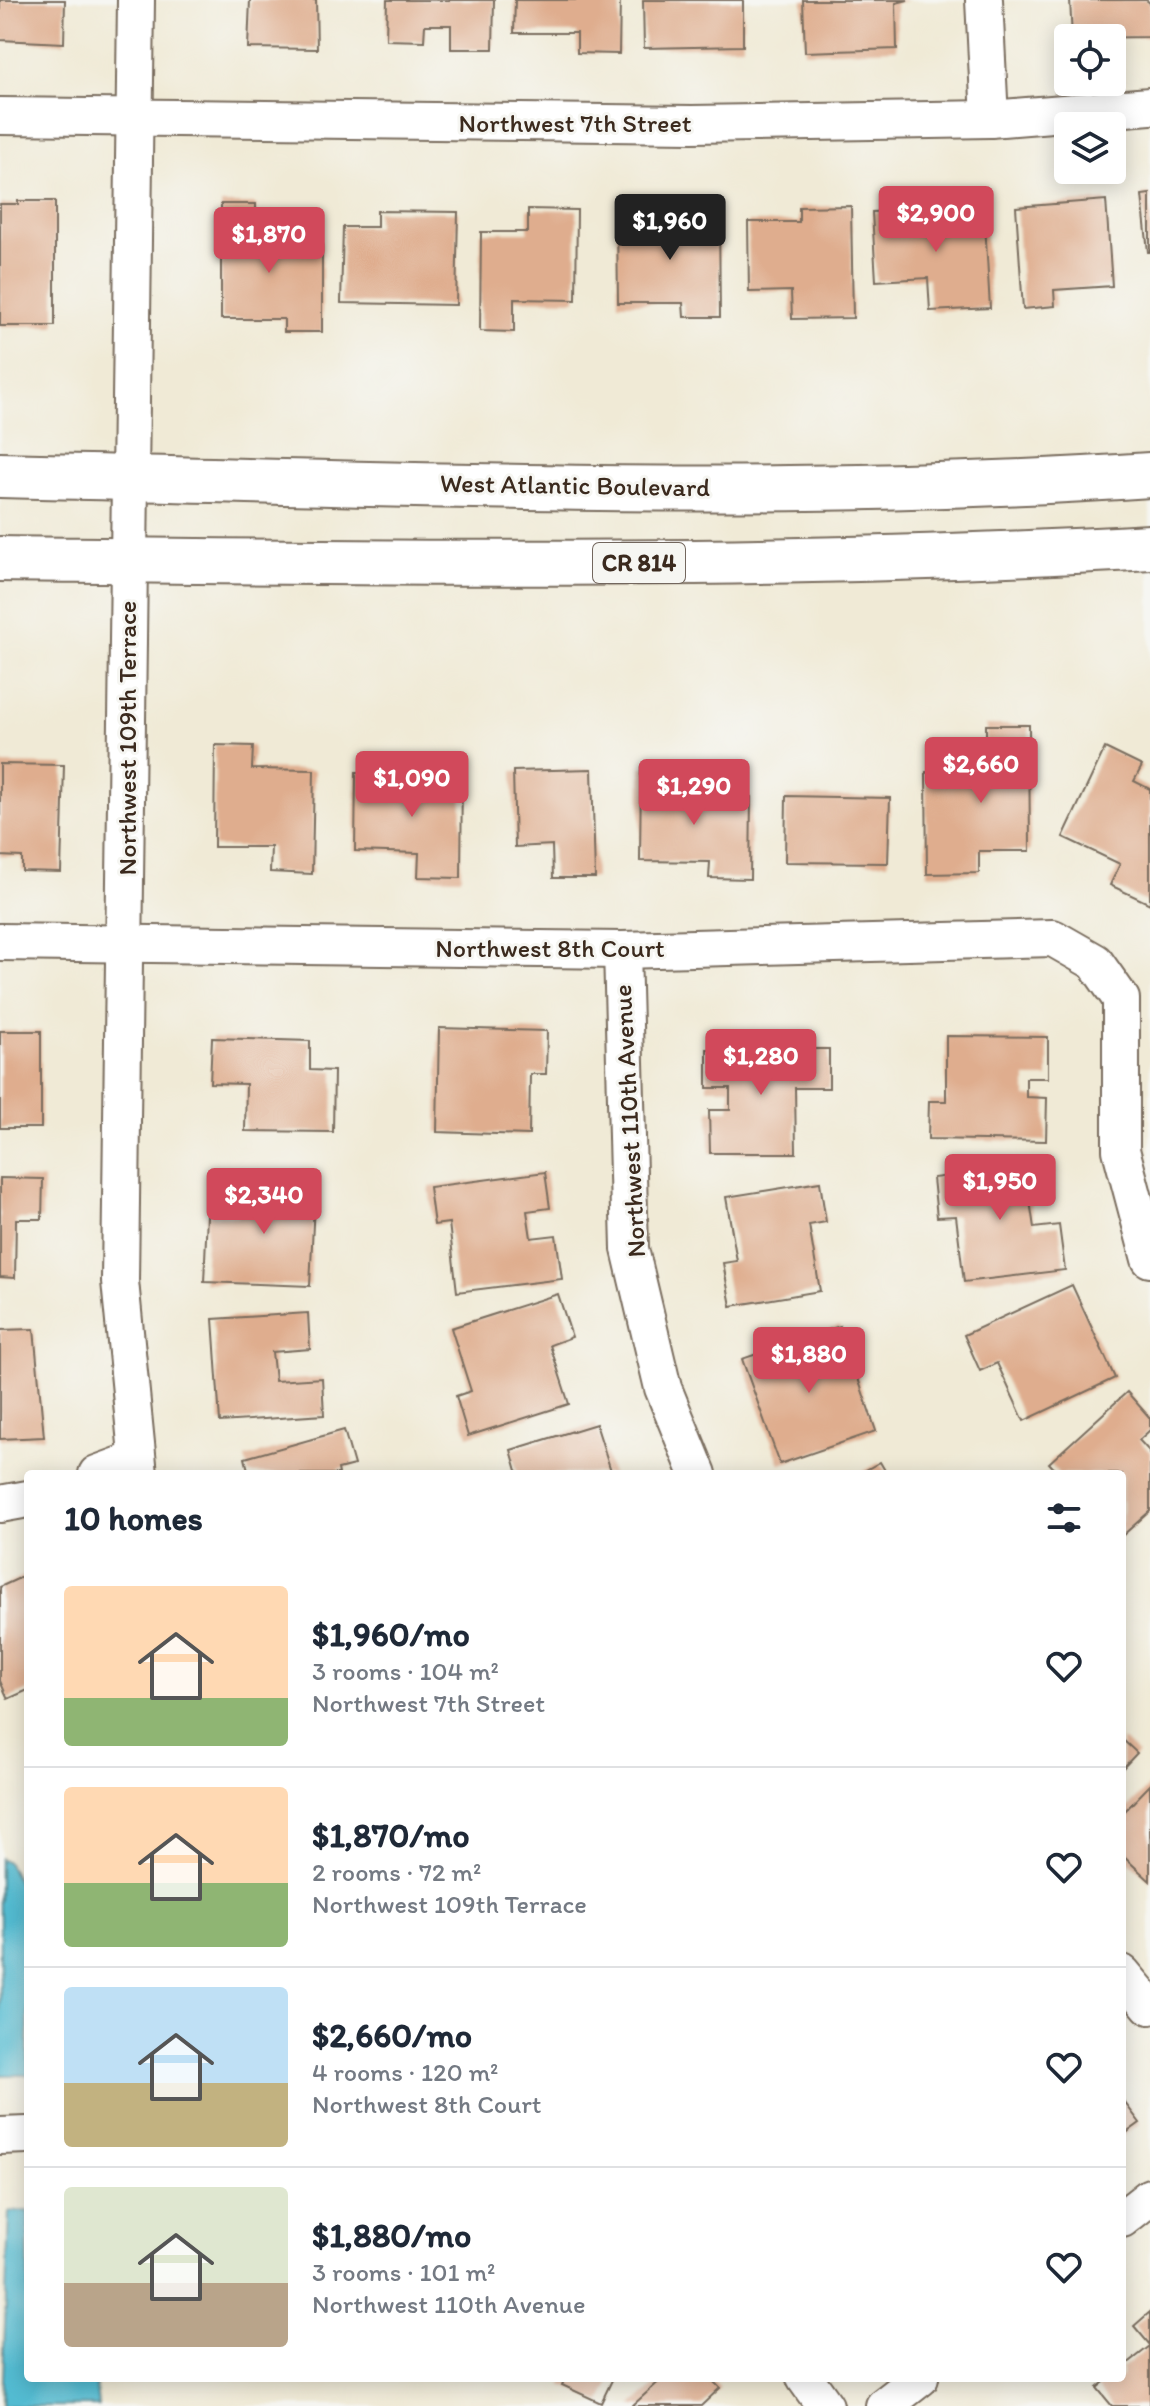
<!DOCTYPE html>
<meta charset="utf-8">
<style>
:root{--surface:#fff;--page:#f2f2f3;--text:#1f2937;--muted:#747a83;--line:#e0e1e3;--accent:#d1495b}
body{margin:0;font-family:Itim,sans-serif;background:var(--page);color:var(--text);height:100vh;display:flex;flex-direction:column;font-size:30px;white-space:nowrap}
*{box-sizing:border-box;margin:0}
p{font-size:26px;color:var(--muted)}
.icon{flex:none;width:44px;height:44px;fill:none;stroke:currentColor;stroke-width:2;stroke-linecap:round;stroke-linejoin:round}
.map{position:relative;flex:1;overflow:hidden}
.details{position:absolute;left:24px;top:1470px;width:1102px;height:912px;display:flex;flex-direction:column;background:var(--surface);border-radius:8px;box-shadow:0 4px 20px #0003}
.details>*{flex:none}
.controls{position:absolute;left:1054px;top:24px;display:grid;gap:16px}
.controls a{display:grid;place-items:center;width:72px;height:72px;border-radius:8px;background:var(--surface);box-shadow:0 4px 20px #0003;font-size:40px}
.price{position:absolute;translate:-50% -68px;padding:0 18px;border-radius:8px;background:var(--accent);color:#fff;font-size:26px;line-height:52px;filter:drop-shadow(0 2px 4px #0008)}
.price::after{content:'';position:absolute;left:50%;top:48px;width:24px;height:18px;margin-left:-12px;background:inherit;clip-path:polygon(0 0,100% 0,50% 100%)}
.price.selected{background:#222;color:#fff}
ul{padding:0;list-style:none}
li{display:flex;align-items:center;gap:24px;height:200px;padding:0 40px}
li+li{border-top:2px solid var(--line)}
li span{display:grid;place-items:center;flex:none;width:224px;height:160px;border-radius:8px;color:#555}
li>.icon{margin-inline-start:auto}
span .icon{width:96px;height:96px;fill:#fffc;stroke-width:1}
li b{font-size:34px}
h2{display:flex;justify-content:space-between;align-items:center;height:96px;padding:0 40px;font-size:34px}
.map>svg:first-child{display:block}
</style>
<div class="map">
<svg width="1150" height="2406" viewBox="0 0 1150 2406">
<rect width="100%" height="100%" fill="#f6f6f2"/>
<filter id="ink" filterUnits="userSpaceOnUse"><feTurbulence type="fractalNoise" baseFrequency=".0125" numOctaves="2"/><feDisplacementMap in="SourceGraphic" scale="16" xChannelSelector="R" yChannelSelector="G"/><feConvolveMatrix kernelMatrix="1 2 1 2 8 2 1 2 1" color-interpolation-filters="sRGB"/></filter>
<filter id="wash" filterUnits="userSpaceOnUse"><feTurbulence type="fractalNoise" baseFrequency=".006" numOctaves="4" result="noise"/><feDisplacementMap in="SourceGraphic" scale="32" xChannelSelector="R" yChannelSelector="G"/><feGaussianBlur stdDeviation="1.8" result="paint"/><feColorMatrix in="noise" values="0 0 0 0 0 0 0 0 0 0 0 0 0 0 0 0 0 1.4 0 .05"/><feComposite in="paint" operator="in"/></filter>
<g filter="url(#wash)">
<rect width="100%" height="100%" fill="#f0ead6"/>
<g fill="#53bbd1" stroke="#477278" stroke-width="2">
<polygon points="0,1858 7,1862 28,1899 28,2075 0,2075"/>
<polygon points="28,2211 28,2378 95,2378 98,2406 2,2406 9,2212"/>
</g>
<g id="blocks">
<g fill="#dfad8e">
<polygon points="0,0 65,0 64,43 0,40"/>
<polygon points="250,0 316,0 317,49 248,48"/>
<polygon points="387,0 494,0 493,49 451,49 451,25 425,25 424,41 386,40"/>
<polygon points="515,0 620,0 619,54 577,53 577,33 514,33"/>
<polygon points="643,0 743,0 743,46 644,48"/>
<polygon points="803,0 908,0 896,3 897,49 805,52"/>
<polygon points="1070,0 1146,0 1150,3 1150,37 1072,38"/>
<polygon points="1150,194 1150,252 1148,252 1142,195"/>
<polygon points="1106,200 1112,286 1054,290 1055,306 1023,309 1016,207"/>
<polygon points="18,201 55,201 55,326 0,326 0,204 18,204"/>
<polygon points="221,204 256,204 256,241 322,241 322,332 284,332 284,319 221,319"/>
<polygon points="851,206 853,318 792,319 791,291 749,292 748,222 799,222 799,207"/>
<polygon points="984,206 990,308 930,311 928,278 876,281 872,212"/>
<polygon points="528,209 577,210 576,300 514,299 514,332 480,331 481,232 528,232"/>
<polygon points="377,211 458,212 456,305 341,303 343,227 377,227"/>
<polygon points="719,215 720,317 684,317 683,303 618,303 617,216"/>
<polygon points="986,725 1029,725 1030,851 979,851 979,873 927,874 926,772 986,772"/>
<polygon points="215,745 253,746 252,769 314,770 312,874 270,872 271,847 214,847"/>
<polygon points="1105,748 1142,766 1134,781 1150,789 1150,904 1110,885 1120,864 1063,837"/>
<polygon points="0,764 64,765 61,872 22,871 22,857 0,856"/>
<polygon points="641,767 675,767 674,796 751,797 750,879 709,878 710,862 640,861"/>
<polygon points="592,769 595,878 553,878 552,845 515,847 513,771"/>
<polygon points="356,772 462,774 461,878 418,877 419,853 355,851"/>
<polygon points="786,796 890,798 888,863 785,862"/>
<polygon points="439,1028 547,1031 546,1074 530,1074 529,1135 437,1132"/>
<rect x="0" y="1031" width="41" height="97"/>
<polygon points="946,1036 1048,1037 1048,1078 1026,1078 1026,1097 1047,1098 1046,1141 928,1139 929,1101 946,1101"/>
<polygon points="212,1038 310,1041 310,1070 334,1071 333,1132 245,1131 246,1084 210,1083"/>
<polygon points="707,1049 829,1049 829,1088 795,1088 796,1153 710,1153 709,1110 730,1110 730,1088 707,1088"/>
<polygon points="1046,1164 1051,1199 1030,1201 1034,1228 1059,1225 1065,1270 964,1282 956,1216 937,1217 933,1178"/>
<polygon points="545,1172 550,1208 527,1211 531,1238 556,1235 562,1279 457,1292 449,1223 434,1225 429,1187"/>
<polygon points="0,1178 43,1179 42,1219 16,1219 15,1278 0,1277"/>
<polygon points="239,1179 315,1182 310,1286 204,1282 207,1215 238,1216"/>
<polygon points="820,1182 826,1222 809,1225 820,1291 731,1306 723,1263 737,1261 726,1197"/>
<polygon points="1072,1285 1115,1378 1024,1421 997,1363 980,1371 964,1335"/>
<polygon points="558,1294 572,1337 550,1345 569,1404 468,1436 456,1396 471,1391 451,1328"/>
<polygon points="308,1313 310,1349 272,1352 275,1381 322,1378 324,1415 220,1422 213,1319"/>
<polygon points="840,1326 876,1431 780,1464 742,1359"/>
<polygon points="34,1329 44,1437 0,1439 0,1330"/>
<polygon points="1127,1392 1150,1418 1150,1430 1139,1440 1150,1452 1150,1511 1122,1536 1122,1474 1059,1474 1049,1463"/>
<polygon points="596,1424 612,1474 518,1474 511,1450"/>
<polygon points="344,1430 354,1465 338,1469 339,1474 249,1474 245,1458"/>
<polygon points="880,1462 887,1474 859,1474"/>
<polygon points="28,1574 28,1690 8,1699 0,1681 0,1587"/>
<polygon points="1122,1739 1137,1753 1122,1769"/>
<polygon points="1150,1785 1150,1881 1122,1855 1122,1814"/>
<polygon points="1122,2099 1140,2123 1122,2136"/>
<polygon points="1150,2312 1150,2345 1134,2326"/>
<polygon points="1150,2346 1150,2406 1112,2406 1097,2388 1109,2378 1122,2378 1122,2368"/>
<polygon points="565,2378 613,2378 601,2403 562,2385"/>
<polygon points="663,2378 710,2378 720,2388 701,2406 632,2406"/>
</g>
</g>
</g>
<g filter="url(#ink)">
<use href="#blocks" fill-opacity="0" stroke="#7a6d5e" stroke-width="2"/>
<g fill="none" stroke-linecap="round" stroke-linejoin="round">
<defs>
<g id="minor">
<polyline points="136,0 120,1281 139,1474"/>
<polyline points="984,0 990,119"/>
<polyline points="0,116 692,124 990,119 1150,106"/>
<polyline points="0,942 622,950 1053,938 1095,962 1121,999 1121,1150 1150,1259"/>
<polyline points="622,950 630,1249 663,1388 698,1474"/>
<polyline points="97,1474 135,1460"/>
<polyline points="0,1504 28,1499"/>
<polyline points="1122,1973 1150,2006"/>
<polyline points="0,2136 28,2135"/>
<polyline points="1122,2219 1150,2197"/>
<polyline points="805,2378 825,2406"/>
<polyline points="884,2406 920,2378"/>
</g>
<g id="major">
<path d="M0 475C383 483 768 501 1150 475"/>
<path d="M0 559C383 563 767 569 1150 547"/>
</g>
</defs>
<use href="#minor" stroke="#7a6d5e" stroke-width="40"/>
<use href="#major" stroke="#7a6d5e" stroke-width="48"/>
<use href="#minor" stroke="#fff" stroke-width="36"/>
<use href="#major" stroke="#fff" stroke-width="44"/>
</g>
</g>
<g text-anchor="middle" stroke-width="6" stroke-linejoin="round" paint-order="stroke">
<rect fill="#f6f6f2" stroke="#73675e" stroke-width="2" x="593" y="543" width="92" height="40" rx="6"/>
<g font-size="24" font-weight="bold" fill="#3b2a1e">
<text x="639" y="571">CR 814</text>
</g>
<g font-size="26" fill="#3b2a1e" stroke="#f6f6f2">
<text x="575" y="132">Northwest 7th Street</text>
<text transform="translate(575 485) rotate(1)" y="9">West Atlantic Boulevard</text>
<text transform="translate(127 738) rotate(-90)" y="9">Northwest 109th Terrace</text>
<text x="550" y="957">Northwest 8th Court</text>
<text transform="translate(629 1121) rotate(-93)" y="9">Northwest 110th Avenue</text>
</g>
</g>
</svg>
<div class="controls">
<a><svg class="icon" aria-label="locate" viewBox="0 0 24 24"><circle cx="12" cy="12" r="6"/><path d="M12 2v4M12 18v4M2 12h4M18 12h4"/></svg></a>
<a><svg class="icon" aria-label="layers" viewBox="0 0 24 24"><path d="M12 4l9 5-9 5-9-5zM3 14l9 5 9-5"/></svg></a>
</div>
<b class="price" style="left:936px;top:254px">$2,900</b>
<b class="price selected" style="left:670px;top:262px">$1,960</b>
<b class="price" style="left:269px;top:275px">$1,870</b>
<b class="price" style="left:981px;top:805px">$2,660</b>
<b class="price" style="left:412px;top:819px">$1,090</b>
<b class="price" style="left:694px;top:827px">$1,290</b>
<b class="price" style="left:761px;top:1097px">$1,280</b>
<b class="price" style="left:1000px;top:1222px">$1,950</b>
<b class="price" style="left:264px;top:1236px">$2,340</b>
<b class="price" style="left:809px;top:1395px">$1,880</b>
<section class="details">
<h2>10 homes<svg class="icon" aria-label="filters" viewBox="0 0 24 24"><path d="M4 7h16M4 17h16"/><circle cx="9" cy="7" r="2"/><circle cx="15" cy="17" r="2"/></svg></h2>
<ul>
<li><span style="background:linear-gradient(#ffd9b3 70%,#8fb573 0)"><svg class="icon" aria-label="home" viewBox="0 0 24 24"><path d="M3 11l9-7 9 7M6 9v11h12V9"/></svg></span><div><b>$1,960/mo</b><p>3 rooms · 104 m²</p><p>Northwest 7th Street</p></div><svg class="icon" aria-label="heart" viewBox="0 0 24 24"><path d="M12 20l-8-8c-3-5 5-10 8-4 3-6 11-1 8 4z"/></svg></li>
<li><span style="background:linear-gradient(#ffd9b3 60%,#8fb573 0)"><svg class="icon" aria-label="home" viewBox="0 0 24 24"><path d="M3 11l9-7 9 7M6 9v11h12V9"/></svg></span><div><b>$1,870/mo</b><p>2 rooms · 72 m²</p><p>Northwest 109th Terrace</p></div><svg class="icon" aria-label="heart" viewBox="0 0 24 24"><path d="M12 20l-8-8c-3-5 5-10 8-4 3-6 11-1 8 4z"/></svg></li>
<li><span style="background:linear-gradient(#bfe0f5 60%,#c2b280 0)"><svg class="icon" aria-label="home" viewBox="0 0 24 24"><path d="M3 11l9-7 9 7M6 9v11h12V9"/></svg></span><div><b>$2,660/mo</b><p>4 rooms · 120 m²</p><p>Northwest 8th Court</p></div><svg class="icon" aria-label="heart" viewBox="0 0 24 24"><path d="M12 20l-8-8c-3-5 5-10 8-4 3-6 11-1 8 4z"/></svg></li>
<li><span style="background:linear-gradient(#dfe7d0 60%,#b9a48a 0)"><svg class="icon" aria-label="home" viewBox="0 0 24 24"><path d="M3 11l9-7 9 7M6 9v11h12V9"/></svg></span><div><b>$1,880/mo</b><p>3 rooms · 101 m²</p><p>Northwest 110th Avenue</p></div><svg class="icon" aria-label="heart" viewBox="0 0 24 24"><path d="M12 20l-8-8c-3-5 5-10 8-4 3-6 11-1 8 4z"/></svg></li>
</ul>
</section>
</div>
